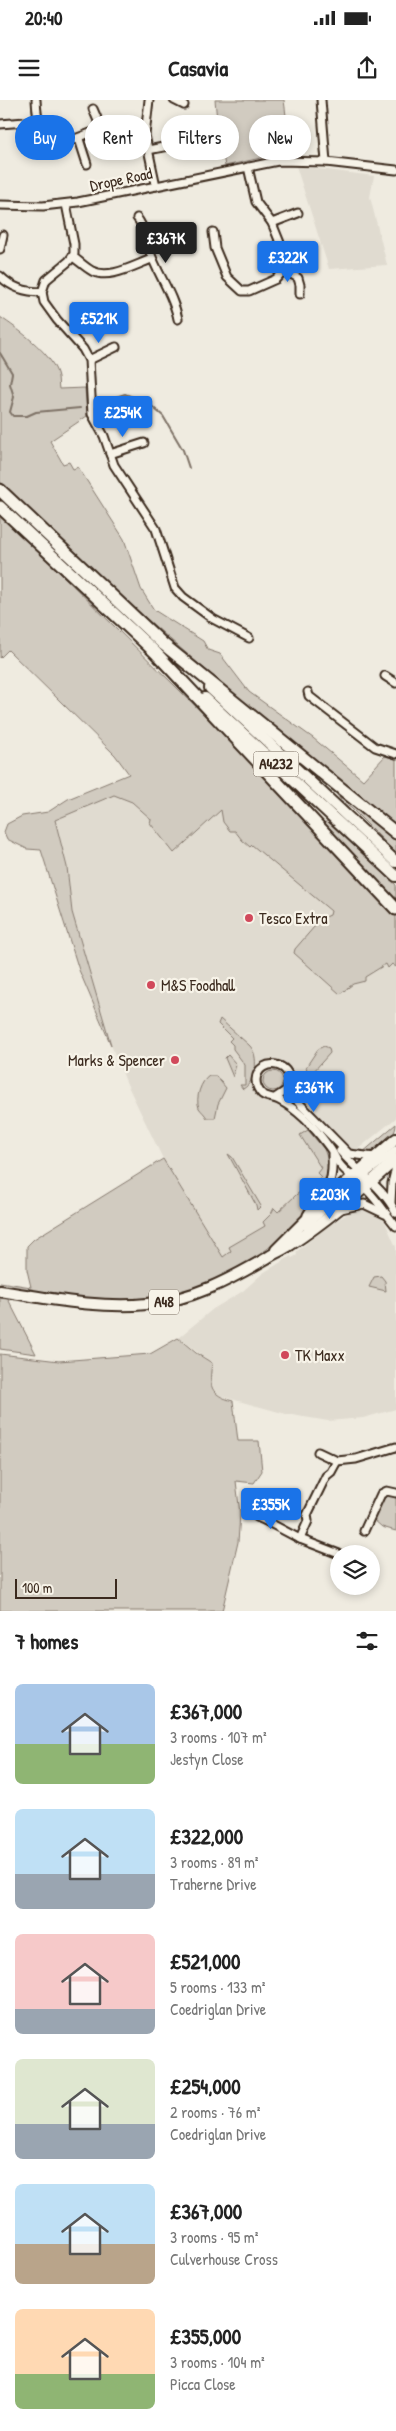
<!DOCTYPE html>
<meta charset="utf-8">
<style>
:root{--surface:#fff;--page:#f6f6f6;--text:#222;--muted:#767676;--accent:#1a73e8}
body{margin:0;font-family:"Patrick Hand",sans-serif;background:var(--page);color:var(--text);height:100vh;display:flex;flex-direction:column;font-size:19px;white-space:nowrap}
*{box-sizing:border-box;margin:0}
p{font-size:16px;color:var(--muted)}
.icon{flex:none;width:28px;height:28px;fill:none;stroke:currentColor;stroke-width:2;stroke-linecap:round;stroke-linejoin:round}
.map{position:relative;height:1511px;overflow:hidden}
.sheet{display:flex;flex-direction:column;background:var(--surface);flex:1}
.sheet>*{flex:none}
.banner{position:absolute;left:15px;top:15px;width:366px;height:45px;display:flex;gap:10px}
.buttons{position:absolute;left:330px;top:1445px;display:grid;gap:10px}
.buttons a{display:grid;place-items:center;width:50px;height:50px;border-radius:50%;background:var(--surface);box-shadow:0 2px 8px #0003;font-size:25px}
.scale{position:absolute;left:15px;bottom:12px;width:102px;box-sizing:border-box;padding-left:5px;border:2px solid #3b2a1e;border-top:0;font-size:14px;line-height:18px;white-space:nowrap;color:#3b2a1e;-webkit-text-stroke:4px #f7f3e8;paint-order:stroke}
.price{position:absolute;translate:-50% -42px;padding:0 11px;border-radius:5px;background:var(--accent);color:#fff;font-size:16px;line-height:32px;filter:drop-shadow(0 1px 2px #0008)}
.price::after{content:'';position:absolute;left:50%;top:30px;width:15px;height:11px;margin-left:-8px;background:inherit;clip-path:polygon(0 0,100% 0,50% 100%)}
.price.current{background:#222;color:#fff}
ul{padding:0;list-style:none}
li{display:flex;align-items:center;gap:15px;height:125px;padding:0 15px}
li span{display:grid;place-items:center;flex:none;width:140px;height:100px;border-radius:8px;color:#555}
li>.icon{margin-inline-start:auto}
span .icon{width:60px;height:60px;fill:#fffc;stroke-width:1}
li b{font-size:21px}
h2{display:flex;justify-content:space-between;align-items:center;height:60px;padding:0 15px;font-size:21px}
.chip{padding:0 18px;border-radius:22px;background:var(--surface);box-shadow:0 2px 8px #0003;font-size:18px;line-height:45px}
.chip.current{background:var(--accent);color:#fff}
.status{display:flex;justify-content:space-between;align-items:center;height:35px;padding:0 25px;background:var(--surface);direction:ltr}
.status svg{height:14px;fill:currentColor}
header{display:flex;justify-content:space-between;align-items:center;height:65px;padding:0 15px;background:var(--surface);font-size:22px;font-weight:700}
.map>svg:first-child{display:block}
</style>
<div class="status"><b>20:40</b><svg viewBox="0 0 49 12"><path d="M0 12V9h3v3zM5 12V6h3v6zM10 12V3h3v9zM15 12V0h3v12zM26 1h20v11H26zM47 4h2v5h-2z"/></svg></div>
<header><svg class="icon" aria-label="menu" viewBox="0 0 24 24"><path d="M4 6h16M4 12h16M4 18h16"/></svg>Casavia<svg class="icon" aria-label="share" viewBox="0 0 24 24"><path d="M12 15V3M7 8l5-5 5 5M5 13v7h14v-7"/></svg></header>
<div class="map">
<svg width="396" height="1511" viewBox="0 0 396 1511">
<rect width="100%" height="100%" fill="#efebe0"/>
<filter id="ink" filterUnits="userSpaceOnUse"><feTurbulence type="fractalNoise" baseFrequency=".02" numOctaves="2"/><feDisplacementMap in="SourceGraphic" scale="10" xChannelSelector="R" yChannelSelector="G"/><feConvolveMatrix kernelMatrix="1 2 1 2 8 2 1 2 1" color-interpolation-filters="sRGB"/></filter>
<g filter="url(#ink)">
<g fill="#e0dbd0">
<polygon points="296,66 374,76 370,97 387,165 329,169"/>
<polygon points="114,694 132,702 152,719 221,710 396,831 396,1018 357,1050 349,1048 328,1060 320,1085 228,1166 163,1059 127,984 111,945 72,812 67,767 55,720"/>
<polygon points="360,1109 377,1114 385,1122 396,1147 396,1309 363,1318 328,1321 286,1314 217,1295 209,1280 212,1263 178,1238 213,1209 243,1191 263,1173 291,1156 292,1158 297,1155 296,1152 328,1126 350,1112"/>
</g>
<g fill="#d1cbc0" stroke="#867a6f">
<polygon points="215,0 284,0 291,55 265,57 225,66 218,29"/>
<path d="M0 217C18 229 50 252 57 273 59 278 58 284 59 289L85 288 87 316 50 341 63 364 69 362 73 369 78 367 124 439 141 489 154 510 203 541 208 550 220 554 249 592 313 638 363 680 385 656 396 659V727C260 616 124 506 0 382Z"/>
<polygon points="0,414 230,640 396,816 396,867 392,864 388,868 386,864 365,877 365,881 353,884 340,894 294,853 295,849 321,819 330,815 331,811 252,745 250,747 242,740 235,731 230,731 223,722 221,710 174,753 150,723 151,719 132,702 114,695 55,720 67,767 72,812 111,945 79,870 41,750 27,749 7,739 4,732 7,724 22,716 48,712 68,699 129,674 115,655 8,550 0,558"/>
<polygon points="336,691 396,737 396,753 351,708 343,703 335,692"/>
<polygon points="327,721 396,785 396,803 325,726 324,723"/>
<path d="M220 919C230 928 240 937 249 945 260 955 256 982 243 989L240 985H245V965L233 949V945L229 941 232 938 218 924Z"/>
<polygon points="324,946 329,948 330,953 313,972 307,971 306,967 318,949"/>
<polygon points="228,955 236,964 233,977 225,958"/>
<circle cx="273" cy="981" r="10"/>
<path d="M209 976H216L226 988 218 1004 215 1018H207C205 1014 201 1011 199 1008 195 998 201 981 209 976Z"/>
<path d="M396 1024C396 1040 376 1052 362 1053Z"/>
<path d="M308 1030 324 1049 328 1060 329 1073 323 1081 328 1083C318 1095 309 1111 298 1122 260 1160 206 1193 152 1198 102 1203 50 1193 0 1188V1182L31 1187 27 1170V1146L34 1139 163 1059 223 1157 231 1151 229 1147 265 1126 263 1122 271 1114 274 1108 278 1112 296 1095 321 1077 317 1073 321 1068 300 1035Z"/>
<polygon points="228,1054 232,1057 261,1106 257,1110 256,1105"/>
<polygon points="381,1176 385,1181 386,1191 369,1187 374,1177"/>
<polygon points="0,1198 8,1199 36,1254 0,1249"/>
<path d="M178 1238 196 1253 212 1263C209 1285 209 1295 233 1301L238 1341H259L262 1371 254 1383 236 1381 240 1414 238 1442 222 1511H0V1254L59 1261 150 1254Z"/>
<polygon points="388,1393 396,1396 396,1431 382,1427 374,1420 384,1395"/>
</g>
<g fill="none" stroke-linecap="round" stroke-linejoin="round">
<g stroke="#7e7266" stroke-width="2">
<polyline points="0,253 12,273 10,284 14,297 10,312 13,316 27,316 36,312 80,308"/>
<polyline points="110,299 125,294 148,303 163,316 183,350 189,368"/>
</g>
<defs>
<g id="minor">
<path d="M36 0C39 66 70 38 110 26 121 23 134 24 145 25"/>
<polyline points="149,0 145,35 156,86"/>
<polyline points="174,0 184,5"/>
<polyline points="321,0 326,62"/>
<polyline points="93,9 102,30"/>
<polyline points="0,24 38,21"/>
<polyline points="79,39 87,64"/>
<polyline points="148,50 184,43 191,44"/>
<polyline points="66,104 74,144 74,154 69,161 46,180 42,192 44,202 57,220 83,249 89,260 92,314 104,336 114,365 156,429 175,488 183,497 213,519 249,538"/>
<polyline points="0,105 43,106 78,102 278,61 326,62 396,70"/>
<path d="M137 118C144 126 144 134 147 143 154 170 173 192 178 219"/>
<polyline points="272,123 298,113"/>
<polyline points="213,132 215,148 227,177 242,191 249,191 276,179 284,170 285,155 272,123 256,102 248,67"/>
<polyline points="0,149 3,135"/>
<path d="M73 157C79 161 85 167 92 171 110 180 134 165 152 159"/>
<polyline points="284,170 298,178 300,185 300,194"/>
<path d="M0 176C12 188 25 192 42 192"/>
<polyline points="89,260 116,247"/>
<polyline points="110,354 144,343"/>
<polyline points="385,576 396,583"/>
<polyline points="308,592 309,596 375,647 396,654"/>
<polyline points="289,987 298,1002 349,1054 375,1057"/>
<path d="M275 998 287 990C299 962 258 955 256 980 256 985 258 990 262 994 267 998 273 997 279 1000 299 1010 316 1029 329 1047 334 1053 336 1061 342 1067 349 1075 359 1082 367 1090 378 1101 386 1114 396 1126"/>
<path d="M340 1051C359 1073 383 1087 396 1113"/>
<polyline points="362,1077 396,1050"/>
<polyline points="391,1103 392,1083 396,1067"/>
<polyline points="341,1109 364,1104 385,1114"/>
<path d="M307 1115C323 1087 334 1094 332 1054"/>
<polyline points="305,1126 355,1083 364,1079 373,1080"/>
<polyline points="318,1352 337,1361 356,1359 396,1347"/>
<polyline points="257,1417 266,1421 271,1409"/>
<polyline points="266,1421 300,1439 308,1421 307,1415 326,1376 331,1372 337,1361"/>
<polyline points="364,1431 381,1394 387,1391 396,1393"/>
<polyline points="300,1439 339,1454"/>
</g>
<g id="primary">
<polyline points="210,588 396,762"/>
<polyline points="205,598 396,776"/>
<polyline points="276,1150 324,1102 396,1039"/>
<path d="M0 1191C48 1198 98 1209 147 1204 192 1200 229 1180 267 1158 274 1153 283 1150 290 1145 328 1120 363 1090 396 1059"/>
</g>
<g id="trunk">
<polyline points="0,390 163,544 396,733"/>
<polyline points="0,407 155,552 396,809"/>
</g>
</defs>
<use href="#minor" stroke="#3b2a1e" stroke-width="11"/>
<use href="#primary" stroke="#3b2a1e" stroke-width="14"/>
<use href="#trunk" stroke="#3b2a1e" stroke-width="15"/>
<use href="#minor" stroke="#f7f3e8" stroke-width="7"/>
<use href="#primary" stroke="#f7f3e8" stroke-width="10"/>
<use href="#trunk" stroke="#f7f3e8" stroke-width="11"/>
</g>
</g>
<g fill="#d1495b" stroke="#f7f3e8" stroke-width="2">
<circle cx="249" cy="818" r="5"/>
<circle cx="151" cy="885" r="5"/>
<circle cx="175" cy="960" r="5"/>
<circle cx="285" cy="1255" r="5"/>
</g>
<g text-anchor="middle" stroke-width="4.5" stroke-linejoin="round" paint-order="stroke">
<g fill="#f7f3e8" stroke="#73665b" stroke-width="1">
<rect x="253.5" y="651.5" width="45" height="25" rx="4"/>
<rect x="149" y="1189.5" width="30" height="25" rx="4"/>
</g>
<g font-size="15" font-weight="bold" fill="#3b2a1e">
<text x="276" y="669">A4232</text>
<text x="164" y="1207">A48</text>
</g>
<g font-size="16" fill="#3b2a1e" stroke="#f7f3e8">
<text transform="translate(121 79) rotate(-12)" y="6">Drope Road</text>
</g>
<g font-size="16" fill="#3b2a1e" stroke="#f7f3e8" text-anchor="start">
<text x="259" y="824">Tesco Extra</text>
<text x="161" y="891">M&amp;S Foodhall</text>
<text x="165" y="966" text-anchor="end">Marks &amp; Spencer</text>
<text x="295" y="1261">TK Maxx</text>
</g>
</g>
</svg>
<div class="buttons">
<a><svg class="icon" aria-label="layers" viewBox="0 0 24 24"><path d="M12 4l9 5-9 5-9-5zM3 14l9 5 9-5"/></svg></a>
</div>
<div class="scale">100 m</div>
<b class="price current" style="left:166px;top:164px">£367K</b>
<b class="price" style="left:288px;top:183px">£322K</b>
<b class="price" style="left:99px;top:244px">£521K</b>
<b class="price" style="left:123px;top:338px">£254K</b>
<b class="price" style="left:314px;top:1013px">£367K</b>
<b class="price" style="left:330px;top:1120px">£203K</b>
<b class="price" style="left:271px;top:1430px">£355K</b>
<div class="banner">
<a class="chip current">Buy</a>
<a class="chip">Rent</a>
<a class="chip">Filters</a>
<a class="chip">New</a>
</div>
</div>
<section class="sheet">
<h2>7 homes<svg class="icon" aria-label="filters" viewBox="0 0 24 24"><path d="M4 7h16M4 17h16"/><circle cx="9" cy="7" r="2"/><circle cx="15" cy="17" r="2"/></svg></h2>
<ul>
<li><span style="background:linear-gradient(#a9c7e8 60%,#8fb573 0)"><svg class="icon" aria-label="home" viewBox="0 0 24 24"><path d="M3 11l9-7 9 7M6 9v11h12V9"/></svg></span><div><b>£367,000</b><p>3 rooms · 107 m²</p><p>Jestyn Close</p></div></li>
<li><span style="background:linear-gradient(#bfe0f5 65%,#9aa5b1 0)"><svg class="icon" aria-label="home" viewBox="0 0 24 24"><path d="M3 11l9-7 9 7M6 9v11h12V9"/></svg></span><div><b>£322,000</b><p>3 rooms · 89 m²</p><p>Traherne Drive</p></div></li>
<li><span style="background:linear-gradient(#f6c9c9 75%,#9aa5b1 0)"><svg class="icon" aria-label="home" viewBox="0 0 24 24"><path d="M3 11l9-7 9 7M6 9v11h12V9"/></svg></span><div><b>£521,000</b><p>5 rooms · 133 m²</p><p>Coedriglan Drive</p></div></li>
<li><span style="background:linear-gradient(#dfe7d0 65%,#9aa5b1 0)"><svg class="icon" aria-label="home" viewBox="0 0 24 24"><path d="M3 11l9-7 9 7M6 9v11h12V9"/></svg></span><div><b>£254,000</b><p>2 rooms · 76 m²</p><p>Coedriglan Drive</p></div></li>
<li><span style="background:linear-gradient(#bfe0f5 60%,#b9a48a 0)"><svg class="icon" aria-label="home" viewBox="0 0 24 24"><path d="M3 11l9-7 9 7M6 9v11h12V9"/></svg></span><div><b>£367,000</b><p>3 rooms · 95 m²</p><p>Culverhouse Cross</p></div></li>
<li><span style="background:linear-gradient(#ffd9b3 65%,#8fb573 0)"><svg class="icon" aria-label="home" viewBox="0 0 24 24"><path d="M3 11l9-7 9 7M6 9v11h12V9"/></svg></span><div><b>£355,000</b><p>3 rooms · 104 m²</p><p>Picca Close</p></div></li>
</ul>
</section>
